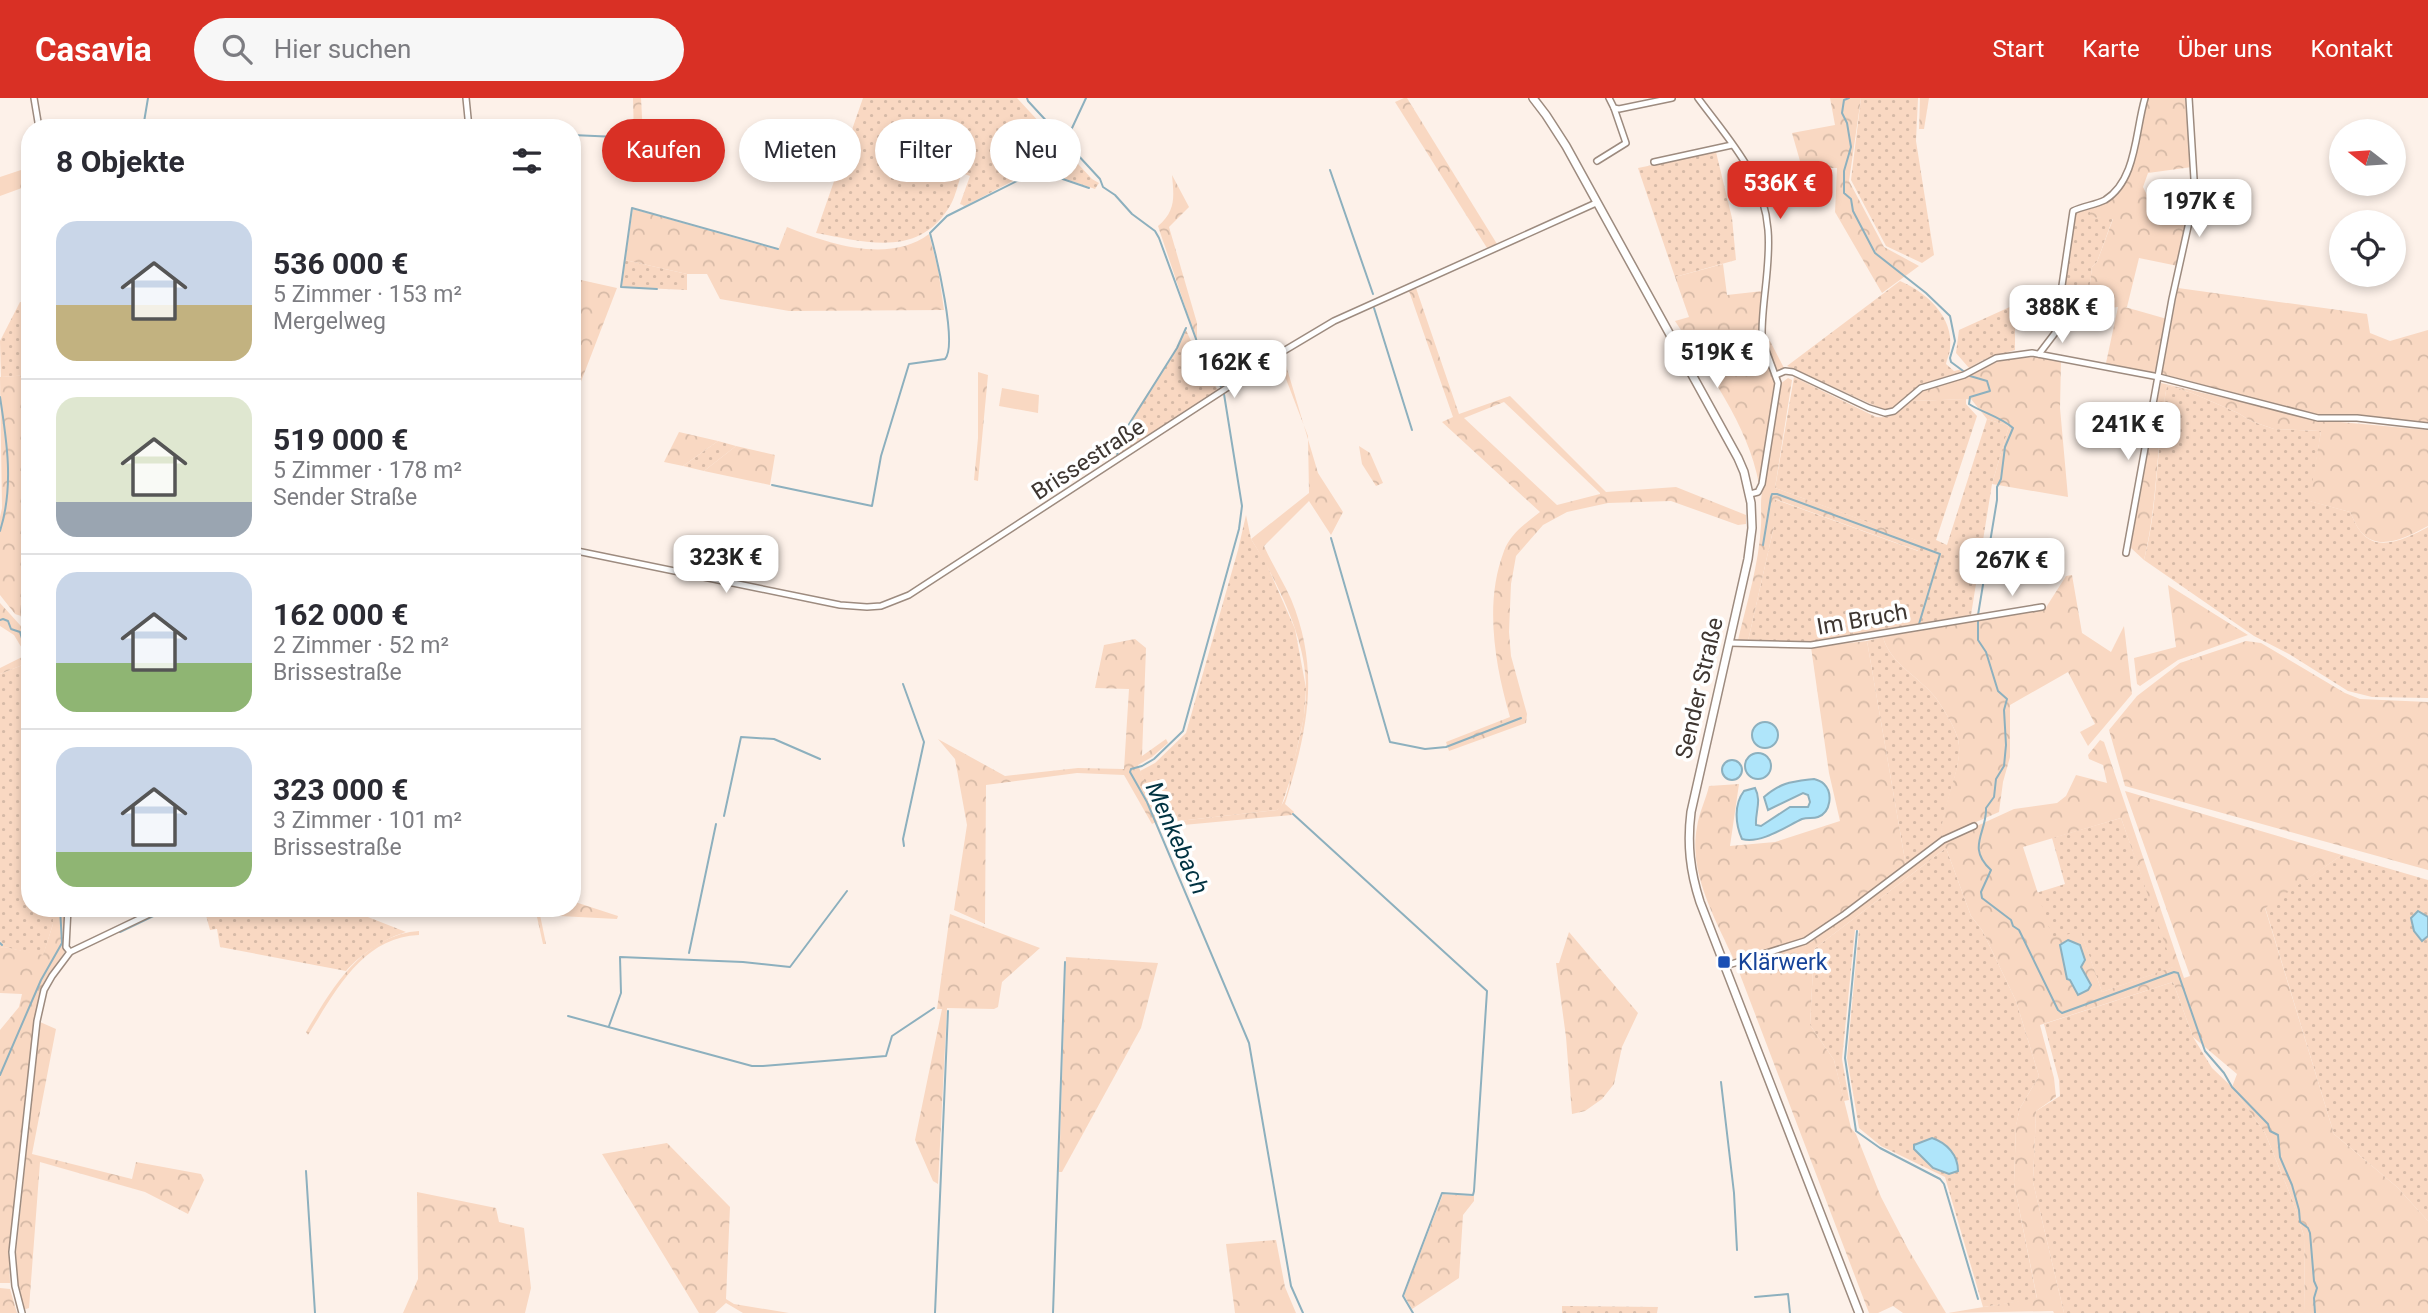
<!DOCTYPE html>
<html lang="de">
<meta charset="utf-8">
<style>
:root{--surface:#fff;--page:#f7f7f7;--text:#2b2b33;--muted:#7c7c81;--line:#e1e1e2;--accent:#d93025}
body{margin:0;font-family:Roboto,sans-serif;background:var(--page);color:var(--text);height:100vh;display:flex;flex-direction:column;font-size:26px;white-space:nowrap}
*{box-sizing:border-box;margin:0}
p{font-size:23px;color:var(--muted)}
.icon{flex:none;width:38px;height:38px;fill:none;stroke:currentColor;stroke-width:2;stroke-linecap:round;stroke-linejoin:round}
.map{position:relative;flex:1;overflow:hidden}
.sheet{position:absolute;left:21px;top:21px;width:560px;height:798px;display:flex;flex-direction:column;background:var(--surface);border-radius:28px;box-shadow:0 4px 10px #0003}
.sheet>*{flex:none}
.hud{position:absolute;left:602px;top:21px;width:665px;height:63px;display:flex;gap:14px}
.needle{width:46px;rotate:287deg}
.controls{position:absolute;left:2329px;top:21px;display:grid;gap:14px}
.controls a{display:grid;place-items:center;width:77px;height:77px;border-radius:50%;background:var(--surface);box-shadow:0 4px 10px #0003;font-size:35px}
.price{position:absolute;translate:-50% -60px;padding:0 16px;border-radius:14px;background:#fff;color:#222;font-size:23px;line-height:46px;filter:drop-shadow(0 2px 4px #0008)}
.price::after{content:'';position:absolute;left:50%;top:42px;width:21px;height:16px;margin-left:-10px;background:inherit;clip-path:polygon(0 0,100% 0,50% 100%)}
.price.current{background:var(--accent);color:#fff}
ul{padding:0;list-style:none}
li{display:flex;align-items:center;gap:21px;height:175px;padding:0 35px}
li+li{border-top:2px solid var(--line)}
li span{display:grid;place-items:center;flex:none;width:196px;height:140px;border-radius:21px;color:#555}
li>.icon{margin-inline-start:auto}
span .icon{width:84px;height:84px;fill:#fffc;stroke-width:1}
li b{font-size:30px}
h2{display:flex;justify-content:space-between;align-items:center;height:84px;padding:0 35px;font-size:30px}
.chip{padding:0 24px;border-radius:32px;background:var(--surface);box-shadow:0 4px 10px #0003;font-size:24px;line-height:63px}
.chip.current{background:var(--accent);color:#fff}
header{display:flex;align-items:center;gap:42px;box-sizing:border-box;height:98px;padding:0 35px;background:var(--accent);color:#fff}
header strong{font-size:33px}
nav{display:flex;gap:38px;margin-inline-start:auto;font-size:24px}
.search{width:490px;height:63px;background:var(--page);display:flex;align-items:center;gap:18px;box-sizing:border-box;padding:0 24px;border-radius:38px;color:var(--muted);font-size:26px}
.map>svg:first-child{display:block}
</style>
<header>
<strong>Casavia</strong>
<div class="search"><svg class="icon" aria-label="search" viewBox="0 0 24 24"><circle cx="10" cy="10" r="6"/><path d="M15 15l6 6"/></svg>Hier suchen</div>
<nav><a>Start</a><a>Karte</a><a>Über uns</a><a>Kontakt</a></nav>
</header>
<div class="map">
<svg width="2428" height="1215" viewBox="0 0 2428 1215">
<defs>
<pattern id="grass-dots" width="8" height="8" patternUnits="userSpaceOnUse" patternTransform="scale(1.75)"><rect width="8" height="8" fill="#f9d8c2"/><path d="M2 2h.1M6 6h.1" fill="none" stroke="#d6baa7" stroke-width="1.8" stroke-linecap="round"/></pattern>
<pattern id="forest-crowns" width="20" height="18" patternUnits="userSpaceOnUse" patternTransform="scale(1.75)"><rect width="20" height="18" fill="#f9d8c2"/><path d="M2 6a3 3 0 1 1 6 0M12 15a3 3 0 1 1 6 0" fill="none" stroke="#d6baa7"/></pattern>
</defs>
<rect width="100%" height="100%" fill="#fdf1e9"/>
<g fill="url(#grass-dots)">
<path d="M863 0H1017L1092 81 1099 85 1095 91 1051 76 1032 73 965 108 960 106 970 78 962 75C958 85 956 97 951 106 920 161 866 144 816 135Z"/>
<polygon points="1861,0 1918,0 1916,43 1934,157 1922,165 1886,148 1851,82"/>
<polygon points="1716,54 1732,120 1736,162 1675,179 1638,70"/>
<polygon points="2090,111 2091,119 2113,120 2097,164 2092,169 2088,202 2081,207 2061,204 2075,114"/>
<polygon points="625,162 687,176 687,192 622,189"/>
<path d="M1900 183C1926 194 1954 219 1950 250 1950 255 1947 261 1946 266L1954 273 1962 271 1963 275 1921 287 1893 310 1884 312 1787 268Z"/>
<polygon points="2058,187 2053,232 2043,231 2043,215 2026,215 2026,223 2015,223 2015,252 1983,262 1969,270 1956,255 1959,232"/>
<polygon points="20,204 30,205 30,277 1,279 0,243"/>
<path d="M1186 232 1205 274 1219 293 1119 359C1126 310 1168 277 1186 232Z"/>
<path d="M1794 279 1876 319C1892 321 1900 314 1910 303L1966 301V306L1977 318 1936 442 1947 447 1987 321 2009 328 1992 386 1971 517 1811 545 1748 543 1774 428V401L1918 453 1921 444 1775 390Z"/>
<path d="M2167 287 2192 295 2238 315 2251 323 2274 331 2321 333 2310 403 2350 414C2353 420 2356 428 2361 434 2378 456 2409 439 2428 429V600L2372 599 2348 593 2289 556 2254 538 2144 462C2159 405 2156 345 2167 287Z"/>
<polygon points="718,343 736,348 704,373 683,368"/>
<polygon points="1246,417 1251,441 1266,465 1295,531 1306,590 1304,619 1290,682 1281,709 1277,712 1161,725 1140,673 1155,665 1186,635 1238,452"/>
<path d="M1883 539C1890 566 1920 579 1936 600 1943 610 1953 626 1957 638 1967 665 1940 708 1942 739L1906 768 1867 543Z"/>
<polygon points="30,564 30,810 53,810 53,826 43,858 4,849 0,850 0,847 3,848 0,843 0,576"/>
<polygon points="2121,720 2174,869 2102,894 2081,835 2052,840 2036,795 2065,786 2052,740"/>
<polygon points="1946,750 1971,818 1982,832 2016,903 2039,978 2020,1010 2016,1028 2014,1085 2037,1201 1983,1209 1945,1079 1881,1048 1859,1030 1847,960 1859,832 1855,832 1842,961 1849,1002 1844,1003 1834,962 1810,927 1814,851"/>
<polygon points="2342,757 2428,782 2428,821 2422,842 2428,838 2428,1123 2397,1089 2334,1036 2265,809"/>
<path d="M204 810H271L275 813 278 810H345L406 834C385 840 361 856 346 873L220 849 217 831 210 832Z"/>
<polygon points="2173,884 2193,939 2212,970 2232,989 2265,1035 2292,1101 2304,1138 2305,1215 2064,1215 2033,1084 2036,1013 2060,998 2059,982 2044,926"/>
<polygon points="1562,1208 1658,1209 1657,1215 1562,1215"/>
</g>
<g fill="url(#forest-crowns)" fill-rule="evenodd">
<polygon points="633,0 641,0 643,38 634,39"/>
<polygon points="1404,0 1407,0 1497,146 1487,150 1395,4"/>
<polygon points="1830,0 1861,0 1849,83 1884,149 1919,168 1882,195 1835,114 1837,70 1802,70 1792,35 1835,27"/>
<polygon points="1920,0 1929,0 1924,31 1919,31"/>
<polygon points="2147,0 2187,0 2192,69 2148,75 2143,89 2150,103 2193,100 2178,168 2139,160 2127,209 2125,209 2167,221 2158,271 2153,275 2106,265 2118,209 2091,212 2081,207 2088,201 2092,169 2097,164 2113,121 2090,119 2090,111 2111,100 2126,80"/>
<polygon points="30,69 30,87 0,98 0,79"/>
<path d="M1172 77 1189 109 1169 129 1197 225V244L1158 128C1176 113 1174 99 1172 77Z"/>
<path d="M633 111 778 152 787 129C829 146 889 166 929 136L938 171 944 212 789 213 720 201 707 176H687L625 162Z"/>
<path d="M1723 166 1727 197 1763 193 1760 221 1761 247 1775 285 1759 386C1748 326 1708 274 1675 223L1689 219 1675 179Z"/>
<polygon points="572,180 617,190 572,307"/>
<path d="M1416 190 1459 316 1510 298 1606 394 1676 389 1746 417V426L1738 427 1671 403 1608 405 1567 414 1543 427 1516 458 1511 486 1509 534 1511 558 1527 616 1526 625 1449 653 1446 644 1510 619C1495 567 1484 505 1504 453 1510 436 1526 425 1540 414L1442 324 1453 319 1409 193ZM1504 304 1600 395V396L1557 407 1464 320Z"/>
<polygon points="2178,190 2367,216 2370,235 2390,243 2428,232 2428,325 2357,317 2318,317 2162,276"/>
<polygon points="1765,243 1770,243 1784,270 1777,273"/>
<polygon points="2039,259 2061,263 2060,310 2068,399 1992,386 2009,328 1987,321 1971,301 1910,303 1923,291 1949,285 1985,268 2010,260"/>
<path d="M1279 263 1285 264 1318 375 1343 414 1331 437 1309 403 1264 448C1272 466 1283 483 1291 501 1321 574 1307 633 1285 706L1294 714 1292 717 1162 729 1161 725 1277 712C1288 704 1290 680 1293 667 1299 642 1306 618 1306 592 1307 542 1277 483 1251 441L1309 395 1308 338Z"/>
<polygon points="978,274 988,277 978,383 974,382 978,340"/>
<polygon points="30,277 30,475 21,518 15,516 0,497 0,419 2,410 0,279"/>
<path d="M1788 280 1792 282 1775 390 1922 444 1919 453 1775 401 1774 428 1748 543 1738 542C1747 504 1759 466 1761 427 1762 415 1759 399 1764 389L1780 286Z"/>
<path d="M2161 285 2318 322 2428 332V428C2409 438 2379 455 2361 434 2356 428 2353 420 2350 414L2309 403 2321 333 2274 331 2251 323 2238 315 2192 295 2167 287C2156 345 2158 405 2144 462L2131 450 2140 387Z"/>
<polygon points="679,334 718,343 683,368 664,364"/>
<polygon points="736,348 775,357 770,387 704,373"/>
<polygon points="1359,348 1370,355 1383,385 1376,388 1362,366"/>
<path d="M2072 477 2082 535 2111 554 2124 528 2132 596 2088 648 2080 634 2095 626 2068 574 2010 607V659L2003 684 1999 714 1942 739C1939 708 1967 665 1957 638 1953 626 1943 610 1936 600 1920 579 1890 566 1883 539L2045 511 2066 478Z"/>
<polygon points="2168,487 2248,537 2178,562 2140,588 2137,586 2134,560 2176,549"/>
<polygon points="0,505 30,538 30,564 0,576 0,570 26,557 14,537 0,528"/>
<polygon points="1135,541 1146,550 1142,658 1166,641 1168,645 1152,659 1138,667 1160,722 1152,726 1124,677 1077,675 986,687 985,826 954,812 967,727 955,661 938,641 1005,678 1078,670 1124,671 1129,591 1095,590 1104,547"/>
<path d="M1867 543 1906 768 1805 840 1734 862C1716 822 1688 775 1697 729 1699 715 1706 701 1709 688L1739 686 1730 748 1775 744 1840 723 1829 675 1811 549Z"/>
<polygon points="2246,543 2261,545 2345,595 2360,601 2428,604 2428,772 2125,688 2109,632 2137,598 2180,565"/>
<path d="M2100 642 2104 644 2184 880 2190 878 2125 693 2342 757 2265 810 2334 1036 2397 1089 2428 1123V1215H2305L2304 1138 2292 1101 2265 1035 2232 989 2237 976 2193 939 2173 884 2040 927 2054 980 2056 999 2036 1013 2033 1084 2064 1215H2054L2053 1213 1948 1215 2037 1200 2014 1085 2016 1027 2020 1010 2039 978 2016 903 1982 832 1971 818 1946 750 1814 851 1810 927 1834 962 1851 1030 1856 1036 1881 1099 1908 1151 1946 1215H1903L1893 1208 1878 1215H1869L1736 866 1811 844 1944 743 2014 711 2057 705 2066 698 2076 677 2107 685 2103 667 2089 661 2088 657ZM2121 720 2173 869 2102 894 2081 834 2052 839 2023 749Z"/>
<polygon points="572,803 618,818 617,821 540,817 546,846 543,846 535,810 572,810"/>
<polygon points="53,810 66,810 64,855 49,876 38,905 9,1154 10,1185 0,1185 0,932 19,909 22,896 0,895 0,850 4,849 43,857 53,826"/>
<polygon points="950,816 1040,850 1002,884 998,909 994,911 947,910 938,1086 933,1083 915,1042 942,911 937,911"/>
<path d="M419 833V837C362 839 335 894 308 937L306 934C332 890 363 837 419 833Z"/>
<polygon points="1569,834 1638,915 1622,949 1614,986 1602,1001 1585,1013 1572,1016 1566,939 1556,865 1559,865"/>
<polygon points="1066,859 1158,865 1141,930 1062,1074 1059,1074"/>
<polygon points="40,924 56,931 32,1056 132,1081 136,1064 201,1076 204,1082 188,1116 145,1094 40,1064 29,1210 23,1212 18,1188 16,1155"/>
<polygon points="667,1045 730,1109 726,1201 734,1206 789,1215 743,1215 726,1205 715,1215 699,1215 602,1056"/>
<polygon points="417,1094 496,1110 499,1124 524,1130 531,1190 525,1215 403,1215 418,1181"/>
<polygon points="1443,1096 1474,1098 1474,1103 1463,1117 1459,1180 1412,1211 1404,1197"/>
<polygon points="1276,1142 1285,1189 1296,1215 1235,1215 1226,1146"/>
<polygon points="0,1190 10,1191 17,1215 0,1215"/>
</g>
<polygon fill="#f9d8c2" points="1002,290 1039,297 1038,315 999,308"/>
<g fill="#afe5fa" stroke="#8db0be" stroke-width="2">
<circle cx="1765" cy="637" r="13"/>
<circle cx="1758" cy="668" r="13"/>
<circle cx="1732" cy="672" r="10"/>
<path d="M1814 681C1818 682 1821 683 1824 686 1833 695 1831 714 1818 719 1813 721 1808 719 1802 721 1785 729 1761 746 1742 741 1735 726 1734 706 1744 693L1755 690C1762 703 1755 714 1756 727L1761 728 1790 709H1808L1810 704 1808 697 1803 695 1768 712 1764 699C1782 684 1790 684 1814 681Z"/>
<polygon points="2418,813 2428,819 2428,838 2422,843 2414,833 2411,820"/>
<polygon points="2068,842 2080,847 2085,862 2081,869 2091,887 2088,892 2078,897 2070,882 2067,881 2060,847"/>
<path d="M1932 1040C1947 1045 1958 1057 1958 1073L1949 1076 1933 1070 1914 1051V1047Z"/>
</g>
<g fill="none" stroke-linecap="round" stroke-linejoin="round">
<g stroke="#8db0be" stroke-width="2">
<polyline points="1027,0 1028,3 1100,81 1103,89 1115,97 1132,116 1155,133 1159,140 1207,271 1222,290"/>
<path d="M1849 0 1844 2 1842 15 1847 25 1851 49 1844 73V95L1851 101 1853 113 1875 155 1926 195 1950 218 1955 243 1950 260 1951 264 1970 278 1987 283 1990 293 1970 299 1969 306C1983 315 2001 319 2013 330L2005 349 2001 381 1997 389V402L1978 517V542L1986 554 1998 593 2007 601 2004 612 2006 647 2004 668 1996 681 1994 699 1986 710C1987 735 1966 749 1991 772L1981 794 1982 800 2011 822 2013 828 2019 832 2058 912 2062 915 2174 874 2178 875 2205 953 2224 975 2232 989 2268 1026 2270 1033 2278 1037 2280 1059 2292 1087 2299 1112 2300 1124 2308 1130 2310 1135 2314 1183 2317 1190 2314 1200 2315 1215"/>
<polyline points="143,30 148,0"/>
<polyline points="572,37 640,40"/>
<polyline points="1066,43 1086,0"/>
<polyline points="1330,72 1373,196"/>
<polyline points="657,191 621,189 632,110 778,151"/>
<polyline points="1374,210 1412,332"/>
<polyline points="1228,286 1279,252"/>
<polyline points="1224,296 1242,408 1239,431 1183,633 1154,661 1142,668 1131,671 1130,674 1147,704 1249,945 1291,1188 1303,1215"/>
<path d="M0 299C7 344 14 389 0 433"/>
<polyline points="1117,358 1121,339 1177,250 1186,230"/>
<path d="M772 387 872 408 881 358 909 266 945 261C958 247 936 157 930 135L947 118 1033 75 1051 77 1089 90"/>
<polyline points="1331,440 1390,644 1425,651 1446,649 1521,620"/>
<polyline points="1763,447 1771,399 1772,396 1777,396 1940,456 1919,526"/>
<polyline points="30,512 30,521"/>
<polyline points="0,522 3,521 8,523 11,531 20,534 24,547 30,548"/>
<polyline points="903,586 924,644 903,741 904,748"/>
<polyline points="1293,716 1487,893 1474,1093 1473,1097 1442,1095 1403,1198 1413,1215"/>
<polyline points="724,718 741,639 774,641 820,661"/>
<polyline points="1857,833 1845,960 1856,1033 1880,1050 1940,1081 1944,1086 1978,1201"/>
<polyline points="120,834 170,810"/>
<polyline points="0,845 2,847"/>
<polyline points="689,855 716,726"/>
<polyline points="568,918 752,968 763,968 886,958 892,938 934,910"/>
<polyline points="609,928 621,895 620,859 743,864 790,869 847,793"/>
<polyline points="0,977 41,882 62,845 60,810"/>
<polyline points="1721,984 1734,1095 1737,1152"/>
<polyline points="306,1073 315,1215"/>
<polyline points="1755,1199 1788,1196 1790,1215"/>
<polyline points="935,1215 948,913"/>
<polyline points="1053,1215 1065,864"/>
</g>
<defs>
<g id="street">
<polyline points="34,0 39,30"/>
<polyline points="466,0 469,30"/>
<polyline points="1609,0 1614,10 1619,11 1672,0"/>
<path d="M1698 0C1729 42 1764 78 1768 132 1771 166 1762 201 1762 236L1764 247 1778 285 1762 386 1758 394 1750 396"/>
<polyline points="1597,63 1626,45 1614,10"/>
<polyline points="1654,64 1732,47"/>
<path d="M2039 256 2055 235 2073 113C2083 108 2095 107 2105 102 2137 82 2135 33 2145 0"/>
<polyline points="1776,277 1785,273 1793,274 1869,310 1885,315 1894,313 1921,290 1964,277 1996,260 2032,255 2159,279 2318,320 2357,320 2428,328"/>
<polyline points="572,452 840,507 867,509 881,508 909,497 1282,254 1334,223 1596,105"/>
<polyline points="2126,455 2172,201 2195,97 2189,0"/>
<path d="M30 485C25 500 21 520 30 534"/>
<polyline points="1729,545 1811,547 2042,509"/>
<polyline points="68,810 66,849 70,854"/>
<polyline points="1725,868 1805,843 1845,816 1943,742 1974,728"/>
<polyline points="22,1215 15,1188 12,1154 37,923 44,892 52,878 70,854 162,810"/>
</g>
<path id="secondary" d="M1533 0 1546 17 1566 48 1738 360 1744 374 1751 405 1752 430 1748 461 1691 714C1687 746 1690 773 1700 804L1859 1215"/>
</defs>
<use href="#street" stroke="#9d8b7f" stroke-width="8"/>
<use href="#secondary" stroke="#9d8b7f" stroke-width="10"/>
<use href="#street" stroke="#fff" stroke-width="5"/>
<use href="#secondary" stroke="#fff" stroke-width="7"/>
</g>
<rect fill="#1a4fb4" stroke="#fff" stroke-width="2.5" x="1717" y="857" width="14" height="14" rx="3.5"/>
<g text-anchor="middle" stroke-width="7" stroke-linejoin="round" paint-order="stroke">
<g font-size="23" fill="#3e3631" stroke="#fff">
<text transform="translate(1088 361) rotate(-33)" y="8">Brissestraße</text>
<text transform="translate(1862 521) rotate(-10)" y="8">Im Bruch</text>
<text transform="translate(1699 590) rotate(-77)" y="8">Sender Straße</text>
</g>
<g font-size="23" fill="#164399" stroke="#fff" text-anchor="start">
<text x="1738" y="872">Klärwerk</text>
</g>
<g font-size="24" font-style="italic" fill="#003241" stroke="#fff">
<text transform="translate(1177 740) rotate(66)" y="8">Menkebach</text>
</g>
</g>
</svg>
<div class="controls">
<a><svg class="needle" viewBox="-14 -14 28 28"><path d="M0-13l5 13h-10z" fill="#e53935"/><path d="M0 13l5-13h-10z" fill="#7c7c81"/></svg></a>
<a><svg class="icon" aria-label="locate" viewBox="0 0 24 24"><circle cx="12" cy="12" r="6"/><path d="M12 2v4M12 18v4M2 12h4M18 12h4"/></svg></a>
</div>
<b class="price current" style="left:1780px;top:123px">536K €</b>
<b class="price" style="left:2199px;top:141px">197K €</b>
<b class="price" style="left:2062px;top:247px">388K €</b>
<b class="price" style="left:1717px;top:292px">519K €</b>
<b class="price" style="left:1234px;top:302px">162K €</b>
<b class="price" style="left:2128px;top:364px">241K €</b>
<b class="price" style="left:726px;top:497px">323K €</b>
<b class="price" style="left:2012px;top:500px">267K €</b>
<div class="hud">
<a class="chip current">Kaufen</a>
<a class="chip">Mieten</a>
<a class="chip">Filter</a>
<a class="chip">Neu</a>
</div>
<section class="sheet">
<h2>8 Objekte<svg class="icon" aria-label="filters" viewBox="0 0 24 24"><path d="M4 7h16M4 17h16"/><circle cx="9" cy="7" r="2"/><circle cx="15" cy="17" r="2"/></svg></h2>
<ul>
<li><span style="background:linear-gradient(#c9d6e8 60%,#c2b280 0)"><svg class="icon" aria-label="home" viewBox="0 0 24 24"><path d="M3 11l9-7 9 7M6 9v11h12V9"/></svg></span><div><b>536 000 €</b><p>5 Zimmer · 153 m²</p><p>Mergelweg</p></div></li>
<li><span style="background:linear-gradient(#dfe7d0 75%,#9aa5b1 0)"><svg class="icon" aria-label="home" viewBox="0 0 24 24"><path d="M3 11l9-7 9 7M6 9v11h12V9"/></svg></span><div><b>519 000 €</b><p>5 Zimmer · 178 m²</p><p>Sender Straße</p></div></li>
<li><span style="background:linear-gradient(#c9d6e8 65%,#8fb573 0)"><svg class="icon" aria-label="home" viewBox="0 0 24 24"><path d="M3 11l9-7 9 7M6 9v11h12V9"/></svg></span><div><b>162 000 €</b><p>2 Zimmer · 52 m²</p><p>Brissestraße</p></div></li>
<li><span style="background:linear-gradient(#c9d6e8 75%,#8fb573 0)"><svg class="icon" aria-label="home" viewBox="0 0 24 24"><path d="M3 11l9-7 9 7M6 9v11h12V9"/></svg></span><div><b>323 000 €</b><p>3 Zimmer · 101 m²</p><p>Brissestraße</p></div></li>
</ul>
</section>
</div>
